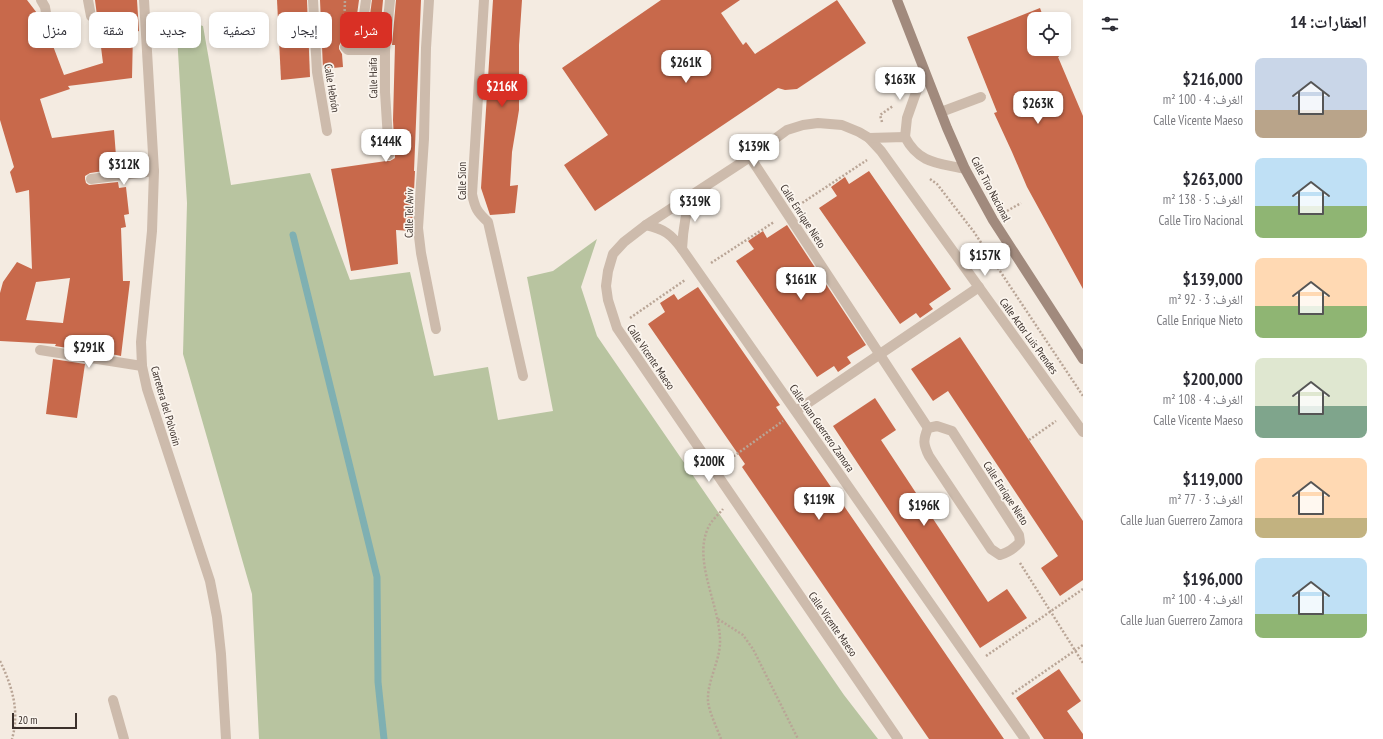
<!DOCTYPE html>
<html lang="ar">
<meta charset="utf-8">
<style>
:root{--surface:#fff;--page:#f2f2f3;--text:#2b2b33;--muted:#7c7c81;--accent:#d93025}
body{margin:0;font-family:"PT Sans Narrow","Noto Naskh Arabic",sans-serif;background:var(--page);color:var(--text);direction:rtl;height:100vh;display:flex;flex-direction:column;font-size:15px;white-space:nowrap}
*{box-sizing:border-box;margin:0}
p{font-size:13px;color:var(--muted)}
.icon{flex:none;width:22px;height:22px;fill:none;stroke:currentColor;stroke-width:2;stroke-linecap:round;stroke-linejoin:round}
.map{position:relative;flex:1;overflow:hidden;direction:ltr}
.sheet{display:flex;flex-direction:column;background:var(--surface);width:300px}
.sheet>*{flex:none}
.top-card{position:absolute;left:12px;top:12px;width:380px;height:36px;direction:rtl;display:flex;gap:8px}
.tools{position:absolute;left:1027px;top:12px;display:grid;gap:8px}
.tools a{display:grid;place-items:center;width:44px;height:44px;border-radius:8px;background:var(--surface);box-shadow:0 2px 6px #0003;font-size:20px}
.scale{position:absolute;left:12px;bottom:10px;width:65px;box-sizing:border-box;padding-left:4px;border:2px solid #3b302b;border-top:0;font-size:11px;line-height:14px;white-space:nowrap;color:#3b302b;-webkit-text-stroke:3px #fbf5ee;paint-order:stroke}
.price{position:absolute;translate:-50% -34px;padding:0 9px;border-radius:8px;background:#fff;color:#222;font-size:13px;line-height:26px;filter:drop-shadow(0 1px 2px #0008)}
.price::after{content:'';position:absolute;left:50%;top:24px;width:12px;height:9px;margin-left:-6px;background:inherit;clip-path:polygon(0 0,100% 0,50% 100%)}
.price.on{background:var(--accent);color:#fff}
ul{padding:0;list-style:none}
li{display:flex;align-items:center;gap:12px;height:100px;padding:0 16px}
li span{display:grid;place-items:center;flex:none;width:112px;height:80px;border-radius:8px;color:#555}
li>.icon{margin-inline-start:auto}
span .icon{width:48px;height:48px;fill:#fffc;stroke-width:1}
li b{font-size:17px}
h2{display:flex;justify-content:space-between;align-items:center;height:48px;padding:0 16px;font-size:17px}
.pill{padding:0 14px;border-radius:8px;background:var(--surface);box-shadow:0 2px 6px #0003;font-size:14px;line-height:36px}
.pill.on{background:var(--accent);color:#fff}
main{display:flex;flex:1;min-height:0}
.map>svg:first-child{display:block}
</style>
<main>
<section class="sheet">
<h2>العقارات: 14<svg class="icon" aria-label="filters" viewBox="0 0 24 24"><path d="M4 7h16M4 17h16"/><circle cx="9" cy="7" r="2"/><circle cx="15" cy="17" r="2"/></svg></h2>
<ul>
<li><span style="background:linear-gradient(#c9d6e8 65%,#b9a48a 0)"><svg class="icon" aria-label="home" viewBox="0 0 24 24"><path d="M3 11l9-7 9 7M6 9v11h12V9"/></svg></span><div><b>$216,000</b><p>الغرف: 4 · 100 m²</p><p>Calle Vicente Maeso</p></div></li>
<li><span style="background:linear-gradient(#bfe0f5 60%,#8fb573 0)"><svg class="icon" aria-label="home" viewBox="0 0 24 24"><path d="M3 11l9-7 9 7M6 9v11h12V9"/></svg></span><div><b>$263,000</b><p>الغرف: 5 · 138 m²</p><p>Calle Tiro Nacional</p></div></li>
<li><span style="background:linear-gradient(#ffd9b3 60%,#8fb573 0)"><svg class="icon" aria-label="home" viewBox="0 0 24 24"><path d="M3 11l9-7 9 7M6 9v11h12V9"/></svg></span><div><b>$139,000</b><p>الغرف: 3 · 92 m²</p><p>Calle Enrique Nieto</p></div></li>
<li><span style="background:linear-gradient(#dfe7d0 60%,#7fa58c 0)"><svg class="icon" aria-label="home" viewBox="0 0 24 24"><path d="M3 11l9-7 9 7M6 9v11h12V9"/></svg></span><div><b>$200,000</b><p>الغرف: 4 · 108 m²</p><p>Calle Vicente Maeso</p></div></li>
<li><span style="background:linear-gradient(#ffd9b3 75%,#c2b280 0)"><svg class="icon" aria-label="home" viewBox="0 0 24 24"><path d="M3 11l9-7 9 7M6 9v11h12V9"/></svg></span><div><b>$119,000</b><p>الغرف: 3 · 77 m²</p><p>Calle Juan Guerrero Zamora</p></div></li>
<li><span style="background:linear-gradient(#bfe0f5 70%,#8fb573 0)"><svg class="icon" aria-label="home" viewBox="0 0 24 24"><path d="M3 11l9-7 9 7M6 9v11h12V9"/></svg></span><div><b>$196,000</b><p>الغرف: 4 · 100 m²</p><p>Calle Juan Guerrero Zamora</p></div></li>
</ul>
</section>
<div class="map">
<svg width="1083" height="739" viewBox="0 0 1083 739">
<rect width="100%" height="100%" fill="#f4ebe1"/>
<polygon fill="#b8c4a0" points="176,18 203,26 231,185 310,173 350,280 410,272 434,376 488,367 498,420 553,411 527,277 553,271 597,239 581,287 597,336 844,695 878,739 259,739 252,594 183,354 187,203"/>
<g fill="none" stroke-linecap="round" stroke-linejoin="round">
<polyline stroke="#7fb0b2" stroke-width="7" points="293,235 377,577 378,682 384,739"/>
</g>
<g fill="#c8694b" fill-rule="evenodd">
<path d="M0 0H27L40 17 42 26 43 28 47 30 64 75 103 63 95 0H137L139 31 133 33 132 78 68 86 70 89 40 99 52 138 114 130 117 169 90 173 85 176V179L86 183 89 185 118 182 119 188 126 187 129 214 124 215 126 227 121 228 123 281H130L121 356 87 349V351L55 346 56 344 0 341V293L3 282 17 262 32 269 29 190 16 193 10 172 14 167 0 120ZM70 278 63 323 26 320 36 282Z"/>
<polygon points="277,0 307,0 310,77 281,80"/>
<polygon points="320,0 359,0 353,44 344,41 341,42 339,46 339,49 342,54 343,67 323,69"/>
<polygon points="372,0 383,0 379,44 366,44"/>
<polygon points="396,0 421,0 414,171 415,171 412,231 396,230 398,264 351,271 331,169 386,161 390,161 395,158 393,120 395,45 392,45"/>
<polygon points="493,0 522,0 519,45 519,110 512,152 510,186 518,185 515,213 490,215 481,188"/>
<polygon points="661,0 740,0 721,13 743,45 746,42 755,54 837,0 866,43 797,89 785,90 778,88 595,211 564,165 608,135 562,68"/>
<polygon points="1040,8 1044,19 1034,19 1034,49 1056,49 1059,57 1058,57 1083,116 1083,289 1027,187 1012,152 994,113 997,112 967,37"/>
<polygon points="869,171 951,289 929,304 933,309 920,318 916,313 900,324 819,208 837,196 831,187 845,177 849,184"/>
<polygon points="787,225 866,345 847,357 851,363 838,372 834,366 817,377 736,261 754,249 748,241 763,231 767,238"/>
<polygon points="698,287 780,405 776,407 1004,739 929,739 742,467 745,464 648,324 665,312 660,303 674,294 678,300"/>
<polygon points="960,337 1083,521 1083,580 1060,596 1041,568 1058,556 948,391 933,401 911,369"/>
<polygon points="53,359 85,364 77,418 46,414"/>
<polygon points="875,398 896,430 881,440 988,602 1007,589 1027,618 980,648 833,426"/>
<polygon points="1059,669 1081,701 1067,711 1083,734 1083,739 1044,739 1016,698"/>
</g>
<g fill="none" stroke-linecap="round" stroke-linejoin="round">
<g stroke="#b9a596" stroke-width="2.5" stroke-dasharray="2 2" stroke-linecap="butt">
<polyline points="344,31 345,0"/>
<polyline points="882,122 880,115 893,106"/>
<polyline points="930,179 937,184 974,232 1083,396"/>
<polyline points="799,205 867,160"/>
<polyline points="1007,211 1021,203"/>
<polyline points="711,263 774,222"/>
<polyline points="630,318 685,280"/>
<polyline points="1029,440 1056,421"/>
<polyline points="727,461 783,421"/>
<polyline points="1020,563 1083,663"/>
<polyline points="718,619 743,635 753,649 798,739"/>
<polyline points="986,656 1083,589"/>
<path d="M0 661C12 686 20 711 12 739"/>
<polyline points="1012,694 1083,645"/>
<path d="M721 739C717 728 709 712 708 701 707 680 721 660 720 639 719 604 693 561 708 528 711 521 718 515 723 509"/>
</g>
<g stroke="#cdbbac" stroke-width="10">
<polyline points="313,0 317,72 327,131"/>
<polyline points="429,0 426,48 424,139 418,228 421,253 436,329"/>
<path d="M484 0 472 194C475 208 477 212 488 222L523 376"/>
<polyline points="345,47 348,50 385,50"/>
<polyline points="359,50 366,0"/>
<polyline points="941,112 981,97"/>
<polyline points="389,155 385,92 385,50 390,0"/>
<polyline points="113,700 124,739"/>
</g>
<polyline stroke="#cdbbac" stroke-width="10" points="796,411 979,287"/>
<g stroke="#cdbbac" stroke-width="10">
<polyline points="41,0 45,7 48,24"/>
<polyline points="88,0 91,16"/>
<polyline points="144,0 154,171 152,231 141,342 142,366 147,389 210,581 217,617 221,654 226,739"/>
<polyline points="905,137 907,118 924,70"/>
<polyline points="869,138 881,151 1083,432"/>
<polyline points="750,157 928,428"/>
<polyline points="91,179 154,171"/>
<path d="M646 225C664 229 671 234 682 249L1025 739"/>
<path d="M682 249C683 229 685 213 692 195"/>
<polyline points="40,350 142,366"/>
<path d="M937 426 952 431 1019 535 1020 542C1014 549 1009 552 1000 555L991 549 929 456C923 444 923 440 928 428Z"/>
<path d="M898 739 617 328 608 300 606 286 608 271 613 254 624 242 646 225 750 157 787 130 803 125 818 123 842 125 859 132 869 138 905 137C919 164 939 163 965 169"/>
</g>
<polyline stroke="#a18a7d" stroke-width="10" points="897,0 947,128 965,169 993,220 1083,359"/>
</g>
<g text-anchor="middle" stroke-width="3.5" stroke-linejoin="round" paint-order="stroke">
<g font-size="11" fill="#3b302b" stroke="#fbf5ee">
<text transform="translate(373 78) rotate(-91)" y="4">Calle Haifa</text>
<text transform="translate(332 88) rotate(81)" y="4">Calle Hebrón</text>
<text transform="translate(462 181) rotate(-90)" y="4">Calle Sion</text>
<text transform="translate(991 189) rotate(62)" y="4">Calle Tiro Nacional</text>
<text transform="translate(409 213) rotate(-89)" y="4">Calle Tel Aviv</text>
<text transform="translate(803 216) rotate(57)" y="4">Calle Enrique Nieto</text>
<text transform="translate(1029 336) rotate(54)" y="4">Calle Actor Luis Prendes</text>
<text transform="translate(651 357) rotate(56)" y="4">Calle Vicente Maeso</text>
<text transform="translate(166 406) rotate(74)" y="4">Carretera del Polvorin</text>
<text transform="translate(822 428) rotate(55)" y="4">Calle Juan Guerrero Zamora</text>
<text transform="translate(1006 493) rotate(57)" y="4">Calle Enrique Nieto</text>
<text transform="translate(833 624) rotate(55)" y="4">Calle Vicente Maeso</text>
</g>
</g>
</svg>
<div class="tools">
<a><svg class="icon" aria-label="locate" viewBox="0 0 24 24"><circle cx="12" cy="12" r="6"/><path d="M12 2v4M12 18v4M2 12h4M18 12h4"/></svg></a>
</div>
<div class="scale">20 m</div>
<b class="price" style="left:686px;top:84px">$261K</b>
<b class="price" style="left:900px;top:101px">$163K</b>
<b class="price on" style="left:502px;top:108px">$216K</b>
<b class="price" style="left:1038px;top:125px">$263K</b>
<b class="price" style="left:386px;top:163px">$144K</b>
<b class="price" style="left:754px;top:168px">$139K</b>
<b class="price" style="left:124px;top:186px">$312K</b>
<b class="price" style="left:695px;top:223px">$319K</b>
<b class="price" style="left:985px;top:277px">$157K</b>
<b class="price" style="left:801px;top:301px">$161K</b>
<b class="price" style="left:89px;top:369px">$291K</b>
<b class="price" style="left:709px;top:483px">$200K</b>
<b class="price" style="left:819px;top:521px">$119K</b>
<b class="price" style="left:924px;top:527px">$196K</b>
<div class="top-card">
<a class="pill on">شراء</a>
<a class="pill">إيجار</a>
<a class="pill">تصفية</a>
<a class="pill">جديد</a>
<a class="pill">شقة</a>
<a class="pill">منزل</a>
</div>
</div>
</main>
